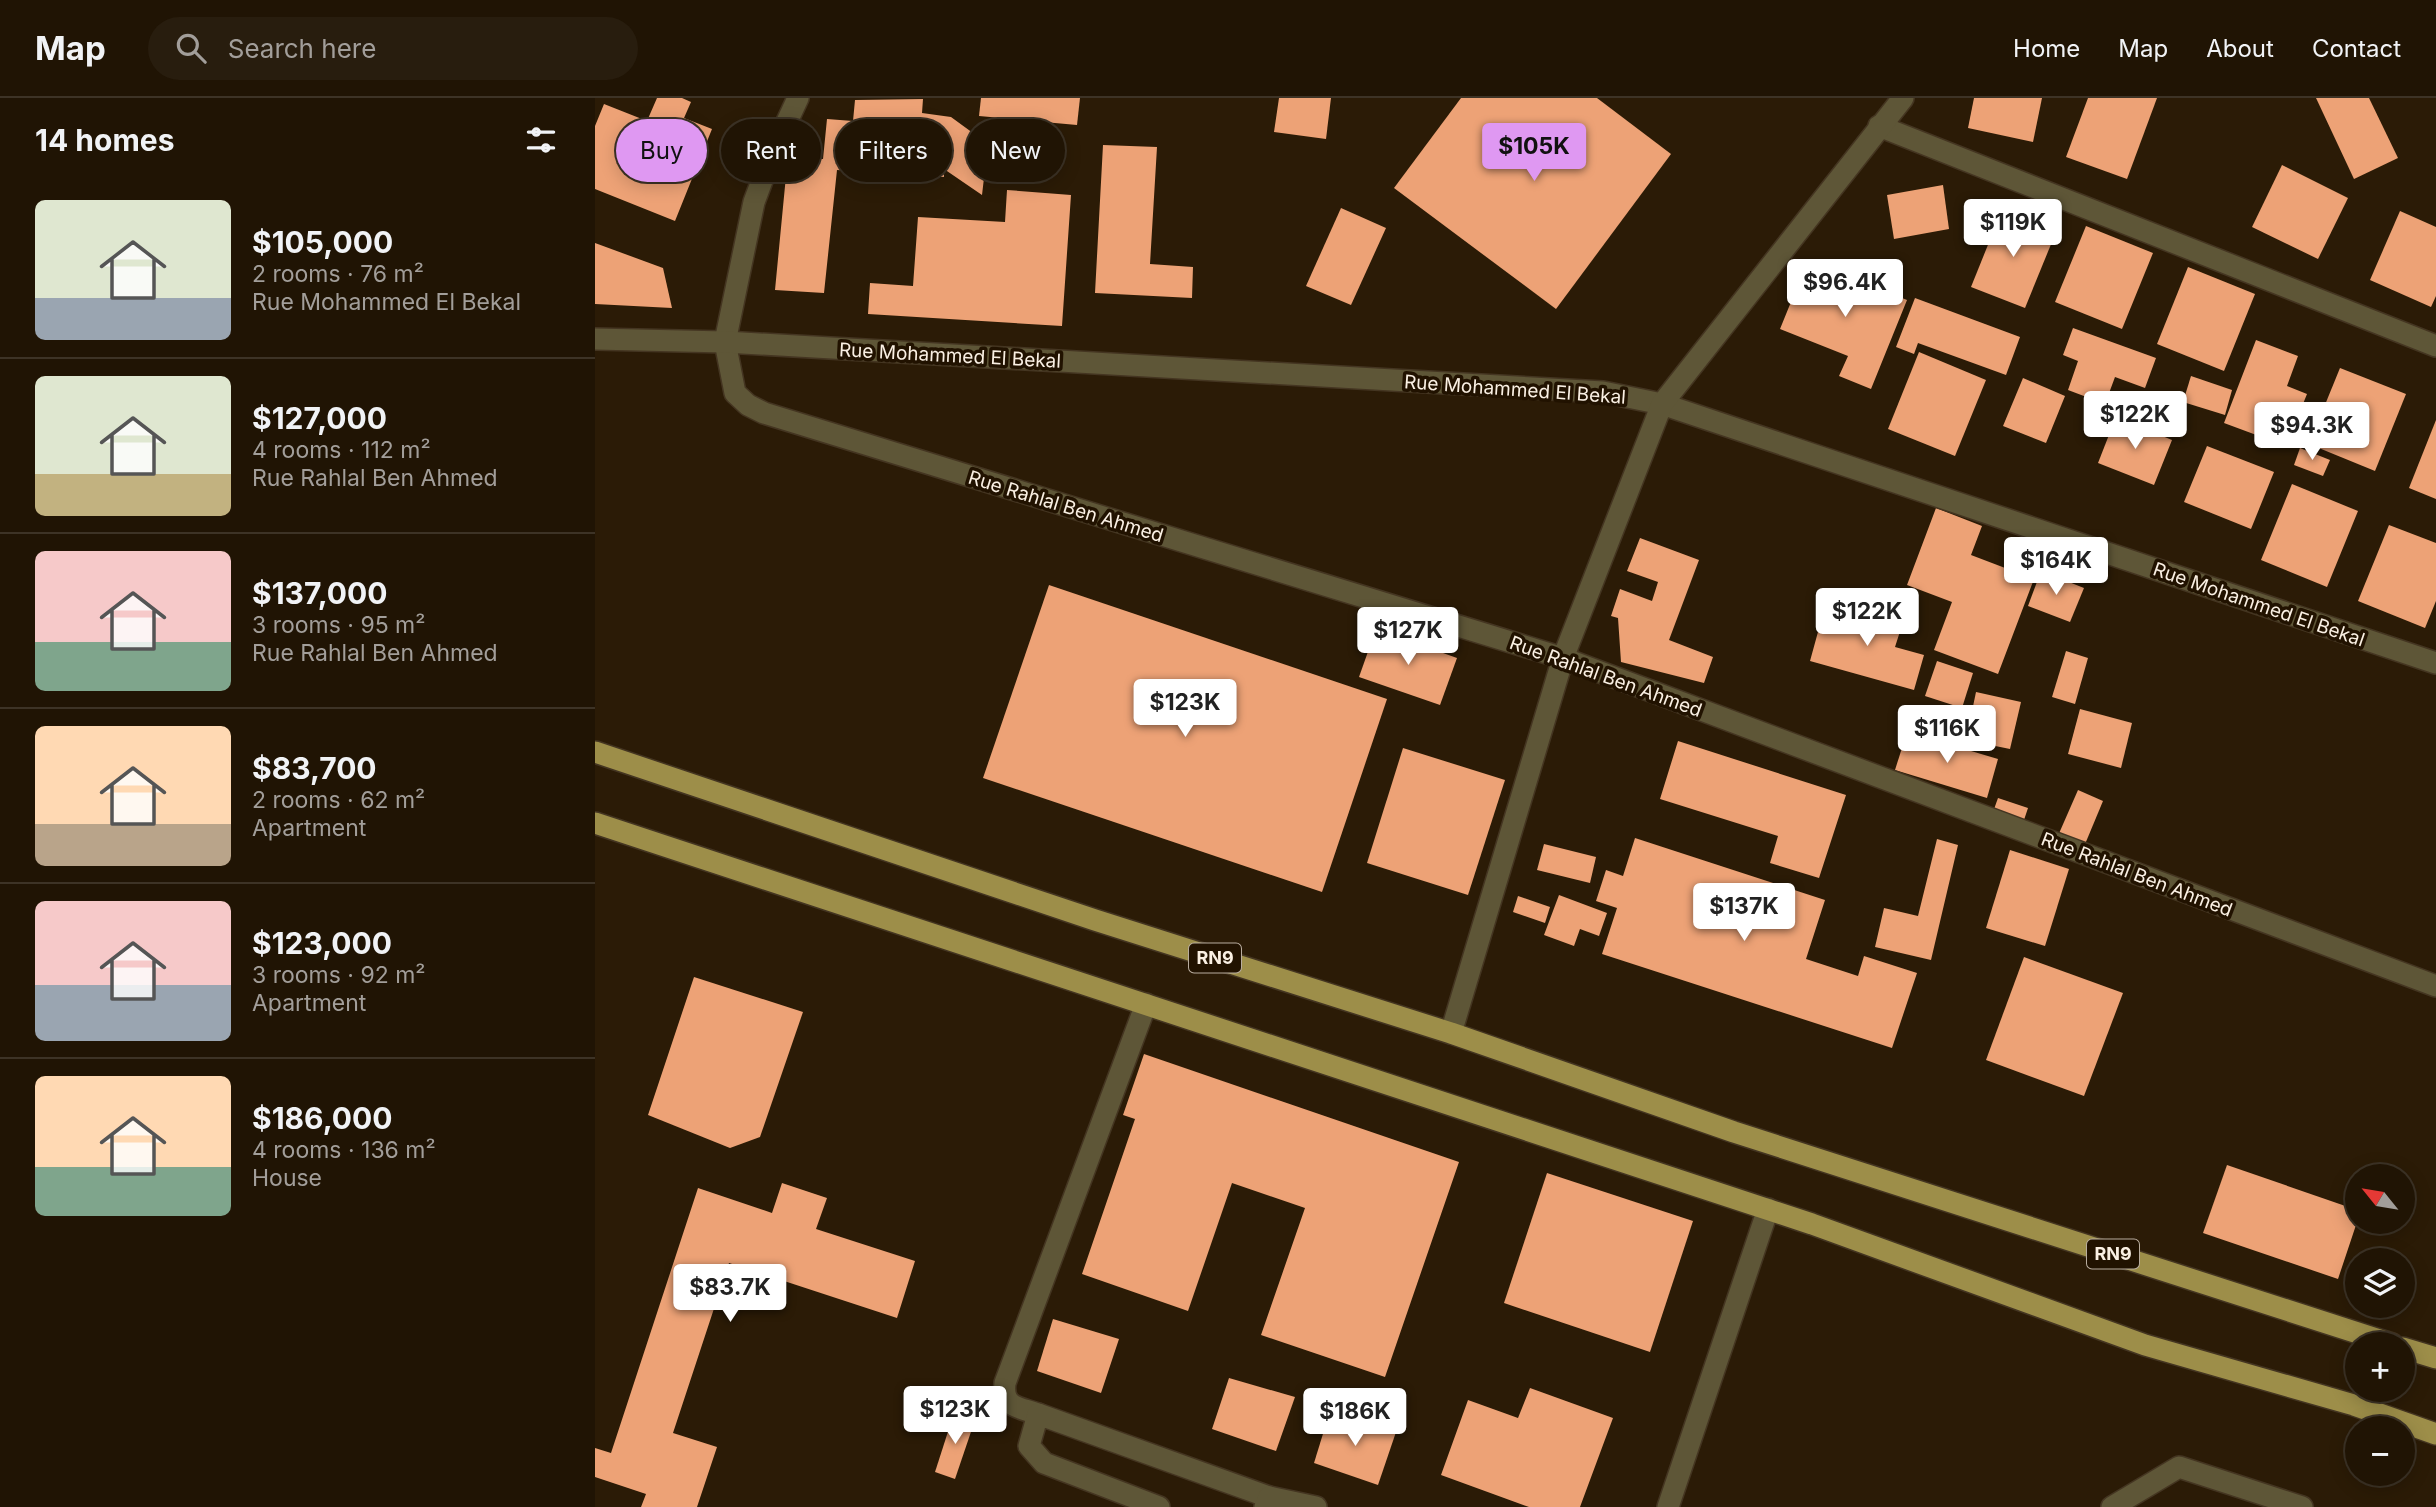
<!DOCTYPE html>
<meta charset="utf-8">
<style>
:root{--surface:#201404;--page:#281d0e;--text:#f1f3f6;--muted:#a29e9a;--line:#3d3326;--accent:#df98f2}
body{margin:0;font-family:Inter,sans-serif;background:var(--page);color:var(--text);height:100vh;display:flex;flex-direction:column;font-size:26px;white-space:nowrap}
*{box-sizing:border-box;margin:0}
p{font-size:23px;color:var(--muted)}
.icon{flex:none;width:38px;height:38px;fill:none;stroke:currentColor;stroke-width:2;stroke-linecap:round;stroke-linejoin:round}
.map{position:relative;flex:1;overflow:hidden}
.panel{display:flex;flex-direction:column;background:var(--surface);width:595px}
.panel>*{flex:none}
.guide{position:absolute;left:21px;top:21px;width:665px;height:63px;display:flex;gap:14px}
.needle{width:46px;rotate:300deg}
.buttons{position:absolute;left:1750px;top:1066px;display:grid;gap:14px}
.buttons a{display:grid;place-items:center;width:70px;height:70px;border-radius:50%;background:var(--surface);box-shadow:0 4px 18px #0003,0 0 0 2px var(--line);font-size:35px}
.price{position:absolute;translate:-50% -60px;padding:0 16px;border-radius:7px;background:#fff;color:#222;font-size:23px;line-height:46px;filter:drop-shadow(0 2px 4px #0008)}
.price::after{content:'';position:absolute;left:50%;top:42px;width:21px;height:16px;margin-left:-10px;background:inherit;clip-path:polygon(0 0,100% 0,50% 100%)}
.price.on{background:var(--accent);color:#111}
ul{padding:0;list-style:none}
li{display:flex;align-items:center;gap:21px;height:175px;padding:0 35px}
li+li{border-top:2px solid var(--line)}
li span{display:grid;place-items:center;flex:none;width:196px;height:140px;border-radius:10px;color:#555}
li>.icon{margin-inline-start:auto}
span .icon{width:84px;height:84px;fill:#fffc;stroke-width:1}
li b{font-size:30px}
h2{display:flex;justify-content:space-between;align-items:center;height:84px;padding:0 35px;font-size:30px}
.tag{padding:0 24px;border-radius:32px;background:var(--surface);box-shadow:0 4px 18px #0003,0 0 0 2px var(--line);font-size:24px;line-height:63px}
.tag.on{background:var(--accent);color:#111}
header{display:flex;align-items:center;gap:42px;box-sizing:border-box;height:98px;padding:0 35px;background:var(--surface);border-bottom:2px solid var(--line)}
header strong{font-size:33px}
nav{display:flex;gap:38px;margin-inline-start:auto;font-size:24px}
.search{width:490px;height:63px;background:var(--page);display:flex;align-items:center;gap:18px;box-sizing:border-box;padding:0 24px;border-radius:38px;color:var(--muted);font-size:26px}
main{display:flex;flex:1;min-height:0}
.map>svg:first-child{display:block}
</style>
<header>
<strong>Map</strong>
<div class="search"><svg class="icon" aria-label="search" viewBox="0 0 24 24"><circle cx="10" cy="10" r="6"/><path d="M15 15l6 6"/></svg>Search here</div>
<nav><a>Home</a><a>Map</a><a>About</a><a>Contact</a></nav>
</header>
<main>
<section class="panel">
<h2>14 homes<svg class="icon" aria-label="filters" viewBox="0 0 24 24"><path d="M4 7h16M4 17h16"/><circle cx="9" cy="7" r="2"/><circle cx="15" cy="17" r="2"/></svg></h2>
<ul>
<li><span style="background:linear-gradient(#dfe7d0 70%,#9aa5b1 0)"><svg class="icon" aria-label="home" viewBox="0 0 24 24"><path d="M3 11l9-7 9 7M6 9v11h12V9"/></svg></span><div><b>$105,000</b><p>2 rooms · 76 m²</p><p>Rue Mohammed El Bekal</p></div></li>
<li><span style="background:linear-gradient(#dfe7d0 70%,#c2b280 0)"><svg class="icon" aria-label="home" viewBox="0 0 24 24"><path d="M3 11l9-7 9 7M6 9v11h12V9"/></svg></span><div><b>$127,000</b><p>4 rooms · 112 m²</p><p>Rue Rahlal Ben Ahmed</p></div></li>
<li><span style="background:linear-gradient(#f6c9c9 65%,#7fa58c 0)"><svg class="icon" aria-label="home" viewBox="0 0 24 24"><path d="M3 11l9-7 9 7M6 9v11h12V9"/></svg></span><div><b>$137,000</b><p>3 rooms · 95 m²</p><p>Rue Rahlal Ben Ahmed</p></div></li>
<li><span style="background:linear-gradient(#ffd9b3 70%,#b9a48a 0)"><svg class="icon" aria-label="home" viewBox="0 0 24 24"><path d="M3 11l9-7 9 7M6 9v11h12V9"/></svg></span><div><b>$83,700</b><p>2 rooms · 62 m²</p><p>Apartment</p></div></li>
<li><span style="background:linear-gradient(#f6c9c9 60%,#9aa5b1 0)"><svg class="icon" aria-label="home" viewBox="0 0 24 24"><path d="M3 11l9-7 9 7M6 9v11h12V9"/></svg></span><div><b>$123,000</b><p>3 rooms · 92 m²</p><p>Apartment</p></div></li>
<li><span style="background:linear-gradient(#ffd9b3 65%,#7fa58c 0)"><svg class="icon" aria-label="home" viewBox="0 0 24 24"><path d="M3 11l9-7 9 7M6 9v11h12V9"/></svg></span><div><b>$186,000</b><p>4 rooms · 136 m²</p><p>House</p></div></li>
</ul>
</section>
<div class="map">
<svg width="1841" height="1409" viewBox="0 0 1841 1409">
<rect width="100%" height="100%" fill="#2b1b06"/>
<g fill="#eda276">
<polygon points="62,0 87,0 96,4 89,20 117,31 80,123 0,91 0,28 9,6 52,23"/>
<polygon points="386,0 485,0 482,27 384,18"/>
<polygon points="684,0 736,0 731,41 679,34"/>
<polygon points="866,0 1002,0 1076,56 961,211 799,90"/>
<polygon points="1379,0 1447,0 1438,44 1373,30"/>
<polygon points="1493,0 1562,0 1532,81 1471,59"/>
<polygon points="1721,0 1774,0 1803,60 1759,81"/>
<polygon points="328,1 327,15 356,19 393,46 387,97 349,71 349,79 242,72 229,195 180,192 193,57 228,61 232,21 258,23 260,2"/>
<polygon points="508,47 562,49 555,166 598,169 597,200 500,195"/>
<polygon points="1687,67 1753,100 1723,161 1657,129"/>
<polygon points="1348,87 1354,131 1299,141 1292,97"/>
<polygon points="412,92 476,97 467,228 273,216 275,185 318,188 323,119 410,124"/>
<polygon points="746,110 791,130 756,207 711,188"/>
<polygon points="1407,112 1461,134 1430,210 1376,189"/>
<polygon points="1805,113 1841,129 1841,198 1836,209 1775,182"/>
<polygon points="1491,128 1558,155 1527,231 1460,204"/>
<polygon points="0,145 68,170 77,210 0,206"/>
<polygon points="1213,162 1312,202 1276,291 1244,278 1253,258 1185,231"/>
<polygon points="1593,169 1660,196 1629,273 1562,246"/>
<polygon points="1320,200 1425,239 1411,277 1323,245 1319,256 1301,249"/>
<polygon points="1478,230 1561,260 1550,290 1520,279 1510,306 1473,292 1483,263 1468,257"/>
<polygon points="1661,242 1703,258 1692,288 1712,296 1691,348 1629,325"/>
<polygon points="1324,254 1391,282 1360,358 1293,331"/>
<polygon points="1745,270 1811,296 1780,373 1714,346"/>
<polygon points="1596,278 1637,292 1630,317 1588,304"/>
<polygon points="1428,280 1470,298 1451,345 1408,328"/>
<polygon points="1521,319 1577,342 1559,387 1503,365"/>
<polygon points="1841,322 1841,401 1814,390"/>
<polygon points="1612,348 1679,374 1656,431 1589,404"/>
<polygon points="1705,350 1735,362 1728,378 1699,367"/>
<polygon points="1697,386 1763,413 1732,489 1666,462"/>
<polygon points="1341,410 1387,428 1376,457 1439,481 1403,576 1339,552 1357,504 1312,487"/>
<polygon points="1794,427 1841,445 1841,503 1830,530 1763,503"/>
<polygon points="1045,440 1104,462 1074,542 1118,559 1109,585 1026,564 1023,520 1016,518 1025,491 1057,503 1063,484 1032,473"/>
<polygon points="1446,473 1489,490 1475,524 1433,508"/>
<polygon points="454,487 792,601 727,794 388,680"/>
<polygon points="1249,507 1308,524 1300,549 1329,557 1319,592 1215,563 1226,523 1244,527"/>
<polygon points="781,531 862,560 845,607 764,579"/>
<polygon points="1471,553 1493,560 1480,606 1457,599"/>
<polygon points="1342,563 1378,575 1367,610 1330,598"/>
<polygon points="1381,594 1426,604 1415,651 1371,642"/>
<polygon points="1485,611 1537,625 1526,670 1473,656"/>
<polygon points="1312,634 1403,661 1392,700 1300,672"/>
<polygon points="1083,643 1251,697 1224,780 1175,765 1183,738 1065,701"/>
<polygon points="808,650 910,682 873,797 772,765"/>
<polygon points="1483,692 1508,703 1488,751 1462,740"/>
<polygon points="1403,700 1433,710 1428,725 1398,714"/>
<polygon points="1040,740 1230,802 1211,861 1263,878 1269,858 1322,875 1297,950 1007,856 1022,810 1001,803 1011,772 1028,778"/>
<polygon points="1342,741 1363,747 1336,862 1280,849 1289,810 1323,818"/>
<polygon points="949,746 1001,759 995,785 942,772"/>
<polygon points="1415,752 1474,771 1450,848 1391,830"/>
<polygon points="964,797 1012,815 1004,838 985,831 979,848 949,837"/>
<polygon points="923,798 955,809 950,825 918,814"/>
<polygon points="1429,859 1528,895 1489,998 1391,962"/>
<polygon points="99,879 208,914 165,1039 135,1050 53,1017"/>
<polygon points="549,956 864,1064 790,1279 666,1237 710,1110 637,1085 593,1213 487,1176 540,1021 528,1017"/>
<polygon points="1632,1067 1762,1112 1762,1124 1743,1181 1608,1135"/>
<polygon points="952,1075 1098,1123 1055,1254 909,1205"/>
<polygon points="187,1085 232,1100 221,1131 320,1163 302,1220 134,1165 78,1335 122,1349 102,1409 46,1409 51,1396 0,1379 0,1350 16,1355 103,1090 177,1115"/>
<polygon points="458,1221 524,1241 506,1295 442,1273"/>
<polygon points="634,1280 700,1299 681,1353 617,1331"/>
<polygon points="935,1290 1018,1320 985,1409 934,1409 846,1377 873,1302 923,1320"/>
<polygon points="735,1313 801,1334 783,1387 719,1365"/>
<polygon points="359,1315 380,1322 360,1381 340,1374"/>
</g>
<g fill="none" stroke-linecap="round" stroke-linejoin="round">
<defs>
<g id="minor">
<polyline points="203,0 177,56 159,104 130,244 140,295 153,307 169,315 968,560 1841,888"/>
<polyline points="1284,28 1841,248"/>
<polyline points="0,241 130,244 1008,294 1067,306 1841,565"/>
<polyline points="856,935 968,560 1067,306 1308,0"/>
<path d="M443 1316C424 1309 407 1310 410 1285L551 906"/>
<polyline points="564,1409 449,1365 434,1348 443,1316 674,1399"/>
<polyline points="670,1409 674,1399 721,1409"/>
<polyline points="1073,1409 1173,1111"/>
<polyline points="1517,1409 1584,1369 1707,1409"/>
</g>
<g id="major">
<polyline points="0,654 500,822 856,935 1139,1034 1797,1246"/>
<polyline points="0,725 1217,1126 1550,1247 1759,1307 1841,1336"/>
<polyline points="1808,1250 1841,1260"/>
</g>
</defs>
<use href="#minor" stroke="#443521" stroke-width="24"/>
<use href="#major" stroke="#443521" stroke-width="24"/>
<use href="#minor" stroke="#5e5637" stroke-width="21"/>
<use href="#major" stroke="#9d8e49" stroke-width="21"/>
</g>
<g text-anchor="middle" stroke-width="7" stroke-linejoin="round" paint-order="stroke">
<g fill="#211200" stroke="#b9ad9f" stroke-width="2">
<rect x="594" y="845.5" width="52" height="29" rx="5"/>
<rect x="1492" y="1141.5" width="52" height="29" rx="5"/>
</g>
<g font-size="18" font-weight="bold" fill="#faf0e3">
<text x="620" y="866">RN9</text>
<text x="1518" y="1162">RN9</text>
</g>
<g font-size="19" fill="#faf0e3" stroke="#211200">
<text transform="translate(355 257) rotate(3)" y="7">Rue Mohammed El Bekal</text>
<text transform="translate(920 291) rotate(4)" y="7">Rue Mohammed El Bekal</text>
<text transform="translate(471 408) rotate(17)" y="7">Rue Rahlal Ben Ahmed</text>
<text transform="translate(1664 506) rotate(19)" y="7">Rue Mohammed El Bekal</text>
<text transform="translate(1011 578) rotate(20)" y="7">Rue Rahlal Ben Ahmed</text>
<text transform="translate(1542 776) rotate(21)" y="7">Rue Rahlal Ben Ahmed</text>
</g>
</g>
</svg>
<div class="buttons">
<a><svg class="needle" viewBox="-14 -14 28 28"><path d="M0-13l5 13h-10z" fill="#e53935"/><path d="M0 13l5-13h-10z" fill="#a29e9a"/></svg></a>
<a><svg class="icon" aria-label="layers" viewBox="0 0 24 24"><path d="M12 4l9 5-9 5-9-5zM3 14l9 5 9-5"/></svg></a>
<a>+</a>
<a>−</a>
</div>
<b class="price on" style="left:939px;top:85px">$105K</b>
<b class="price" style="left:1418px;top:161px">$119K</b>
<b class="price" style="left:1250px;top:221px">$96.4K</b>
<b class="price" style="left:1540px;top:353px">$122K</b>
<b class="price" style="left:1717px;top:364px">$94.3K</b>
<b class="price" style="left:1461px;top:499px">$164K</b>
<b class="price" style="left:1272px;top:550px">$122K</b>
<b class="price" style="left:813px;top:569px">$127K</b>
<b class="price" style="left:590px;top:641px">$123K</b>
<b class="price" style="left:1352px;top:667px">$116K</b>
<b class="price" style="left:1149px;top:845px">$137K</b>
<b class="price" style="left:135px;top:1226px">$83.7K</b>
<b class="price" style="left:360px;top:1348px">$123K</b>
<b class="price" style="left:760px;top:1350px">$186K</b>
<div class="guide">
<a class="tag on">Buy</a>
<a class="tag">Rent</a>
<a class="tag">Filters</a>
<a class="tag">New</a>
</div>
</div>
</main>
